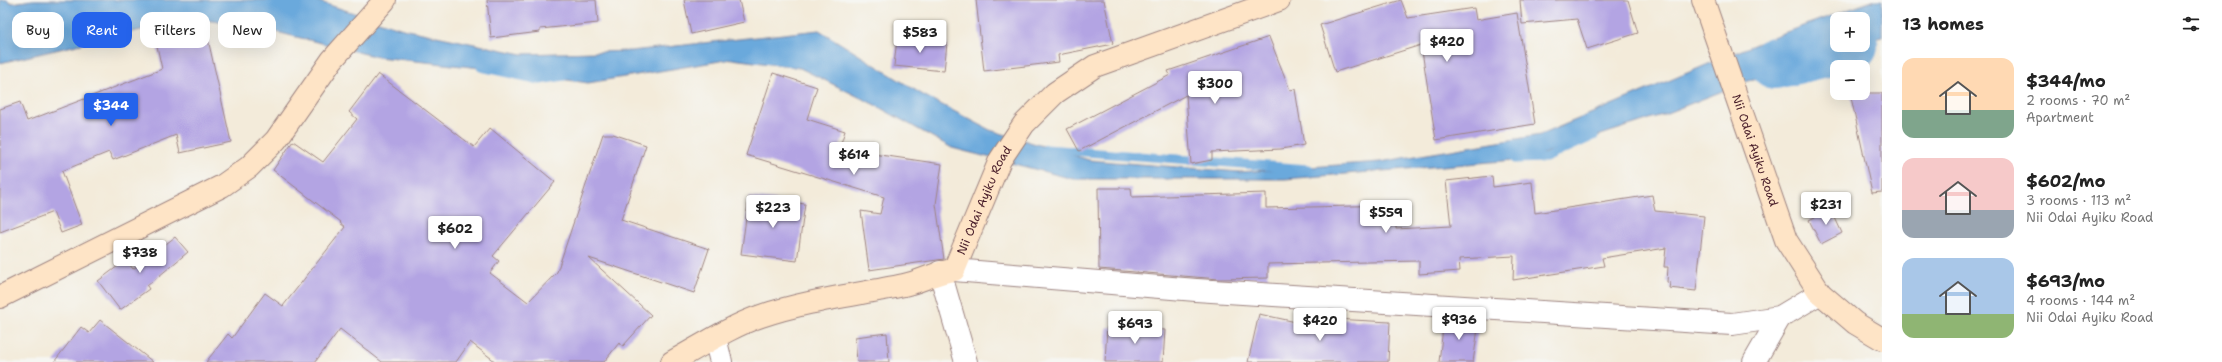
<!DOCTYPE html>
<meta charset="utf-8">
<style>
:root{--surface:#fff;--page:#f2f2f2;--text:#222;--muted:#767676;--accent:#2563eb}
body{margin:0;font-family:"Shantell Sans",sans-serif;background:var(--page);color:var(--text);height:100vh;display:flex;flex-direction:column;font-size:15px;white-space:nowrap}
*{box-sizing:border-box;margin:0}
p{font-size:13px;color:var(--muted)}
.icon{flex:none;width:22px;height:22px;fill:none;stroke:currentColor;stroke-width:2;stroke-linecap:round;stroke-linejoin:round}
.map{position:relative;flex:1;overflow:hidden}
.drawer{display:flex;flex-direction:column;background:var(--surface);width:340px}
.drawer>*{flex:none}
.banner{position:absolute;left:12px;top:12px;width:380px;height:36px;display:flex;gap:8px}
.buttons{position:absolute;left:1830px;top:12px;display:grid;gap:8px}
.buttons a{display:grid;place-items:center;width:40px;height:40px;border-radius:8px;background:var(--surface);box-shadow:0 4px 16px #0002;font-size:20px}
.price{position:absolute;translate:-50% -34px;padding:0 9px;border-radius:4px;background:#fff;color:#222;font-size:13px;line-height:26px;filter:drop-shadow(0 1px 2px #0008)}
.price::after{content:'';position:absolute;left:50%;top:24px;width:12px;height:9px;margin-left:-6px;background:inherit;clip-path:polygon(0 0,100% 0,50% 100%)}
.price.current{background:var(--accent);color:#fff}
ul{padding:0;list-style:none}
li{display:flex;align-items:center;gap:12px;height:100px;padding:0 20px}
li span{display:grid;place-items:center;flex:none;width:112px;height:80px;border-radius:12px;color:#555}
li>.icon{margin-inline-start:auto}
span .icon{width:48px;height:48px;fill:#fffc;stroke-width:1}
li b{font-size:17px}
h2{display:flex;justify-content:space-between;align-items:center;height:48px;padding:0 20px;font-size:17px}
.pill{padding:0 14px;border-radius:12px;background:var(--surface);box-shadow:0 4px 16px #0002;font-size:14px;line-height:36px}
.pill.current{background:var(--accent);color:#fff}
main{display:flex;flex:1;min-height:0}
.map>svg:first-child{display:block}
</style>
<main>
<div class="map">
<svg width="1882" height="362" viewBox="0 0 1882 362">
<rect width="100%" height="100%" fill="#f6f6f2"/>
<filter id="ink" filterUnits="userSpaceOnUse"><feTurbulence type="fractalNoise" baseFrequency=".025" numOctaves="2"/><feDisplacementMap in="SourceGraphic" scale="8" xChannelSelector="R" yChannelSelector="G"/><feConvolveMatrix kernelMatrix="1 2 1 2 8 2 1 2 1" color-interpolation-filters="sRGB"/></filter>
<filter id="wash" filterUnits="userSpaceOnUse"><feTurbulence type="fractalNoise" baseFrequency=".012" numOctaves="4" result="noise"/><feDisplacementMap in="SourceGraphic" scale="16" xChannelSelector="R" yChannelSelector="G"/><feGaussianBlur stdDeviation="0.9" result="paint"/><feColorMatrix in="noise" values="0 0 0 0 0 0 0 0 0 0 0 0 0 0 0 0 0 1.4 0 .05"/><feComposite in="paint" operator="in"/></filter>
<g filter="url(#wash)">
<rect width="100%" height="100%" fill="#f3ebda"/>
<polygon fill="#6aa9dc" stroke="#5a6484" points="0,0 7,0 12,3 33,0 314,0 403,29 522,54 631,51 819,30 923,95 990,130 1089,160 1240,172 1380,162 1540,135 1775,36 1875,0 1882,0 1882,37 1863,41 1863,19 1837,19 1837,45 1850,45 1768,73 1662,115 1527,159 1285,179 1073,179 952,148 875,105 800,68 732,59 588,83 490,69 378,57 264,29 192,18 0,63"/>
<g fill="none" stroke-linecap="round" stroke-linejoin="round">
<g stroke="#6aa9dc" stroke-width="9">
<polyline points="481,67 540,80 564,76"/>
<polyline points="1046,149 1309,169"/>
<polyline points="1515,159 1546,158 1594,136"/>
</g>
<polyline stroke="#6aa9dc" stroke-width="52" points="1775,63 1852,45"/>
</g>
<g id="blocks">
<g fill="#b3a4e3">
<polygon points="487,0 596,0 598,23 540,29 540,32 491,38"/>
<polygon points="684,0 739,0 744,22 691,34"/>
<polygon points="976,0 1104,0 1113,44 1058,55 1059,62 984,71"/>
<polygon points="1401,0 1408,18 1474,8 1476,20 1517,13 1535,124 1436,140 1421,45 1335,72 1320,25"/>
<polygon points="1520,0 1628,0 1638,33 1587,49 1577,19 1522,24"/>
<polygon points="203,17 231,142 180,153 176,135 113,160 109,152 62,171 82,225 61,233 53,212 0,232 0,109 20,102 27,121 162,69 153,28"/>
<polygon points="1269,37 1290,90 1295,89 1304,145 1281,149 1212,152 1212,160 1191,164 1186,95 1079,151 1067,129 1170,75 1168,71"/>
<polygon points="897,38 947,43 944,71 894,66"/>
<polygon points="773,73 817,87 807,119 845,131 839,149 942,164 936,204 944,259 869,270 861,211 880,214 884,197 746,155"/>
<polygon points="378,74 474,147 490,128 555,182 493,256 499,261 490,273 528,302 557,272 603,134 613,134 646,145 621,220 709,249 694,293 589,258 651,315 623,346 619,343 604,362 496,362 470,342 456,362 382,362 340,329 315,362 206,362 228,334 232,338 265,293 283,306 345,227 340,223 341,222 273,170 293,141 323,162 357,119 349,112"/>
<polygon points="1850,93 1882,93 1882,192 1872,193"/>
<polygon points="1492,176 1493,187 1532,182 1535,213 1652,195 1655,211 1704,216 1696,291 1669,288 1670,283 1667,282 1668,267 1664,267 1666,248 1602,258 1604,266 1513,280 1514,256 1459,259 1460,271 1419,274 1419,261 1268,264 1268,278 1219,279 1099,269 1098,188 1131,188 1132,197 1266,193 1266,208 1396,205 1396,229 1451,226 1446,181"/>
<polygon points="749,197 805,204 797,261 741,254"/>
<polygon points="1831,209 1842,233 1821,244 1809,220"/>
<polygon points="175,237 188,252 147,286 149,289 120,310 98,281 126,260 133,269"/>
<polygon points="1259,314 1333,330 1334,319 1390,322 1388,362 1248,362"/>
<polygon points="1444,319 1479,322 1473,362 1439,362"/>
<polygon points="100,320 153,362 54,362 81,327 89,333"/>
<polygon points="1107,327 1165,330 1163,362 1105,362"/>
<polygon points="887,333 889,362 857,362 855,337"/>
</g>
</g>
</g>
<g filter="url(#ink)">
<use href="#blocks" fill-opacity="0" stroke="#9e8582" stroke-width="1"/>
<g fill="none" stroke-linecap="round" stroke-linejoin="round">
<defs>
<g id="street">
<polyline points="954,270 1196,290 1732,324 1780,317 1820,293"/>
<polyline points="940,272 966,362"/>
<polyline points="715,338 721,362"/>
<polyline points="1754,362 1780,317"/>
</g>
<g id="secondary">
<path id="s1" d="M1703 0 1786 240 1820 293 1855 323 1882 339"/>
<polyline points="0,297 222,186 249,167 276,140 332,60 385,0"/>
<path id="s2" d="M672 362C699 347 733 325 761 316 808 300 856 295 904 285 922 281 936 272 954 270L1000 160 1024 124 1055 93 1095 66 1279 0"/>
</g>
</defs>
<use href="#street" stroke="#9e8582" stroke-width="24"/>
<use href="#secondary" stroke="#9e8582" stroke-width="24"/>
<use href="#street" stroke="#fff" stroke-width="22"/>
<use href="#secondary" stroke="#fee4c6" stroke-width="22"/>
</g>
</g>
<g text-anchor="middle" stroke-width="3" stroke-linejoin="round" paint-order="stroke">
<g font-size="12" fill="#4a1f2b" stroke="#f6f6f2">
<text dy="4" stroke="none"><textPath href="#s1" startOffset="159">Nii Odai Ayiku Road</textPath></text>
<text dy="4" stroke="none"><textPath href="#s2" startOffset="375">Nii Odai Ayiku Road</textPath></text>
</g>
</g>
</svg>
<div class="buttons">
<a>+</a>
<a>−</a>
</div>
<b class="price" style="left:920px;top:54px">$583</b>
<b class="price" style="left:1447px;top:63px">$420</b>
<b class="price" style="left:1215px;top:105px">$300</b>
<b class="price current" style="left:111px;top:127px">$344</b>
<b class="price" style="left:854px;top:176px">$614</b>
<b class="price" style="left:1826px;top:226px">$231</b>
<b class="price" style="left:773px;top:229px">$223</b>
<b class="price" style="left:1386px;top:234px">$559</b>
<b class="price" style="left:455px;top:250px">$602</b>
<b class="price" style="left:140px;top:274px">$738</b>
<b class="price" style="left:1459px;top:341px">$936</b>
<b class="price" style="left:1320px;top:342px">$420</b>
<b class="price" style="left:1135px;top:345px">$693</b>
<div class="banner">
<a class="pill">Buy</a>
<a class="pill current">Rent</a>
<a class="pill">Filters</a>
<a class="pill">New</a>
</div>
</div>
<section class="drawer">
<h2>13 homes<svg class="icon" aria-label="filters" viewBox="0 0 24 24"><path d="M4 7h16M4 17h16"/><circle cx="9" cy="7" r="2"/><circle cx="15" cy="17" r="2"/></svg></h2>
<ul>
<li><span style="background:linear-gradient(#ffd9b3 65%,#7fa58c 0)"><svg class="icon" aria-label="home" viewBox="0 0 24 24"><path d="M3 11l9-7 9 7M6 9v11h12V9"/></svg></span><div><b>$344/mo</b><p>2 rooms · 70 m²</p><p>Apartment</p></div></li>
<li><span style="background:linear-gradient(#f6c9c9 65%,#9aa5b1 0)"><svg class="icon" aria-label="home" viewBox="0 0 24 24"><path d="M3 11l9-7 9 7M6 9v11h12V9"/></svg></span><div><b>$602/mo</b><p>3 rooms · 113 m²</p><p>Nii Odai Ayiku Road</p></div></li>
<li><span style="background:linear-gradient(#a9c7e8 70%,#8fb573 0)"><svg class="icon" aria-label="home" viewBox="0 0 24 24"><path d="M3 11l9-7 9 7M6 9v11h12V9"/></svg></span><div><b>$693/mo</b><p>4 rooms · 144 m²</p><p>Nii Odai Ayiku Road</p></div></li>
</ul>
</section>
</main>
